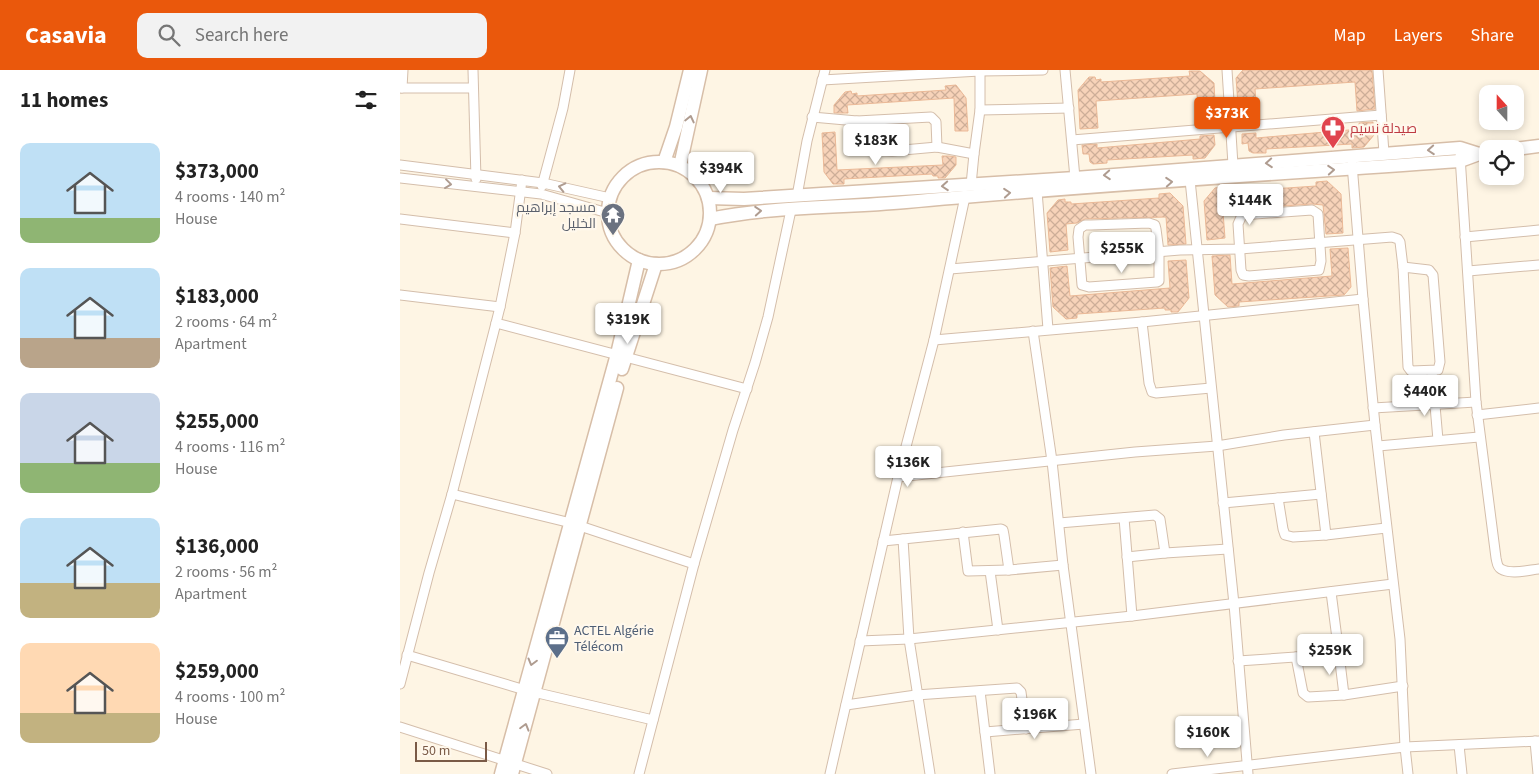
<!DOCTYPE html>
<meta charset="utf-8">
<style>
:root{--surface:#fff;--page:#f2f2f2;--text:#222;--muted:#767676;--accent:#ea580c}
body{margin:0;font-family:"Source Sans 3",Cairo,sans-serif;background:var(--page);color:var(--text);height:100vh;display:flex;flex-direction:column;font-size:19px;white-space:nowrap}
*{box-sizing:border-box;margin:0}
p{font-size:16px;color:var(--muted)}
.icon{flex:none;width:28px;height:28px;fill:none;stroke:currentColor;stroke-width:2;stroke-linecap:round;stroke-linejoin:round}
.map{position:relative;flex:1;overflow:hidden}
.drawer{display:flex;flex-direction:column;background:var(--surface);width:400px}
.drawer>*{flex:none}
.needle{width:32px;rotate:339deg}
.tools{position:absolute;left:1079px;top:15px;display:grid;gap:10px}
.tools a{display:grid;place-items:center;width:45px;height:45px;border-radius:10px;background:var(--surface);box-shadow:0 2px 8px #0003;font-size:25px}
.scale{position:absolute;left:15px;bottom:12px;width:72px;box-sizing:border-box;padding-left:5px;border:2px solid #7a5a46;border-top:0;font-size:14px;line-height:18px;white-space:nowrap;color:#7a5a46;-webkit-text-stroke:4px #fff8ec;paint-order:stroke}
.price{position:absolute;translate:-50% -42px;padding:0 11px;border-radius:5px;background:#fff;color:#222;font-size:16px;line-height:32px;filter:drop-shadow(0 1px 2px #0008)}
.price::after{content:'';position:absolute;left:50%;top:30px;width:15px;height:11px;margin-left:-8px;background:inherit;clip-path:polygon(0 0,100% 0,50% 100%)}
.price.current{background:var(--accent);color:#fff}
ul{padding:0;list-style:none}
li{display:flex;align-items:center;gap:15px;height:125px;padding:0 20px}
li span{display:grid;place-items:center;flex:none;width:140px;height:100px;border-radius:10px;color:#555}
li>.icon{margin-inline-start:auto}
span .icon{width:60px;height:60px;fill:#fffc;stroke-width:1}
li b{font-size:21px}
h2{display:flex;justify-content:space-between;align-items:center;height:60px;padding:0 20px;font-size:21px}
header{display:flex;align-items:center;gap:30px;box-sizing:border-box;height:70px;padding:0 25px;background:var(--accent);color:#fff}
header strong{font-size:24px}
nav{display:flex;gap:28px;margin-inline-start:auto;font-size:18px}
.search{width:350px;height:45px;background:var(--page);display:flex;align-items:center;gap:12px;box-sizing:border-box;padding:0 18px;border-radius:10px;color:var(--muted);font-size:19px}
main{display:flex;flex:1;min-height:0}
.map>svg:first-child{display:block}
</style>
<header>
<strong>Casavia</strong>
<div class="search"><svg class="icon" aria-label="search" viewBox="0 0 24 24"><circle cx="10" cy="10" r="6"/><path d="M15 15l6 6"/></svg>Search here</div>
<nav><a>Map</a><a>Layers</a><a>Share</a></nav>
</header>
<main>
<section class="drawer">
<h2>11 homes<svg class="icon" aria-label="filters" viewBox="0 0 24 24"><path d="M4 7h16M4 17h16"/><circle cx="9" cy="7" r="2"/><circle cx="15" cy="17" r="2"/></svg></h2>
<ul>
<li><span style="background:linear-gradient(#bfe0f5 75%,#8fb573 0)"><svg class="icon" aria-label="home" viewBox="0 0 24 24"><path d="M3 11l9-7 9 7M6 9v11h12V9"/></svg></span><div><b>$373,000</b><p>4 rooms · 140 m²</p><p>House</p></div></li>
<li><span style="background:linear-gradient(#bfe0f5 70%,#b9a48a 0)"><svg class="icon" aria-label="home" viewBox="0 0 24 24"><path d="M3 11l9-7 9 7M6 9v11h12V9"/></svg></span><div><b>$183,000</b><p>2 rooms · 64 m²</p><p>Apartment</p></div></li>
<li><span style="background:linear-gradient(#c9d6e8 70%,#8fb573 0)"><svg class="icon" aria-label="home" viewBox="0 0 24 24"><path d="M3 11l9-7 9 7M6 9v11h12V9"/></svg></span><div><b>$255,000</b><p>4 rooms · 116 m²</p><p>House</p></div></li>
<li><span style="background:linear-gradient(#bfe0f5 65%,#c2b280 0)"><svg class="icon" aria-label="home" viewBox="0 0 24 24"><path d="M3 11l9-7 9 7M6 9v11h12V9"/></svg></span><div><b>$136,000</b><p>2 rooms · 56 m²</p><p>Apartment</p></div></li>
<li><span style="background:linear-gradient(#ffd9b3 70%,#c2b280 0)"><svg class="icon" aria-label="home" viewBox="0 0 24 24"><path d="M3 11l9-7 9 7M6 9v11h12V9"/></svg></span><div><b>$259,000</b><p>4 rooms · 100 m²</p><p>House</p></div></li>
</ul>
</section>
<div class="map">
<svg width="1139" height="704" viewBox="0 0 1139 704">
<defs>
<pattern id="building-cross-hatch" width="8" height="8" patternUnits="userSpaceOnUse" patternTransform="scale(1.25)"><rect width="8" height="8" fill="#f7d3b9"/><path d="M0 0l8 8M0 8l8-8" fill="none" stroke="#cdae98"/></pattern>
</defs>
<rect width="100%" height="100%" fill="#fef5e4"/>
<g fill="url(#building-cross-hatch)" stroke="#ebb997">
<polygon points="843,0 972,0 975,39 957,41 955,12 855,19 857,46 839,47 836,8"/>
<polygon points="789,1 800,1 814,13 816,52 799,53 797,24 696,31 698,58 680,59 678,20 689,7 695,7 696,10 701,9 701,12 790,6"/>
<polygon points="556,15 566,28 568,61 555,61 554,28 447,35 448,43 434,43 434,35 445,22 451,21 452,24 457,23 457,26 546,20 545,16"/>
<polygon points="973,52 974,65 964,77 952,78 952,74 866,79 866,83 853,83 849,81 848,73 842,74 842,64 856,63 856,68 960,59 959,53"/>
<polygon points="435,62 437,100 543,95 542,86 549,86 556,87 556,95 545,108 538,108 538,106 533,106 532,104 444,109 444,114 433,114 424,102 422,63"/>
<polygon points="814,65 815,75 805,88 793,89 793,85 707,90 707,93 693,94 690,92 689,84 683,84 682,75 697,74 697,78 800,69 800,66"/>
<polygon points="927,111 941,124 943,163 926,164 923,135 912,134 842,139 838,141 823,142 825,168 807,170 804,131 815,118 822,117 822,120 828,120 828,122 916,116 916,112"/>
<polygon points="770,123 783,136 786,174 768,175 766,147 685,149 677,153 666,154 668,180 650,182 647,143 658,130 665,129 665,132 671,132 671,134 759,128 759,124"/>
<polygon points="948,178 951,217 944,225 839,232 839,236 828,237 815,225 812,186 830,185 832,214 932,206 930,179"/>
<polygon points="786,190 789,228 778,242 771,242 771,240 765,240 765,238 677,244 677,248 666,249 653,237 650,198 667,196 670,226 770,218 768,191"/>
</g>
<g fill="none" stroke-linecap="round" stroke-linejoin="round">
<defs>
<g id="street">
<polyline points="73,0 76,109"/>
<polyline points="665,0 675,108"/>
<polyline points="827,0 833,95"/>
<polyline points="978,0 984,83"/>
<polyline points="422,10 580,1 643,0"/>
<polyline points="0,18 73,18"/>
<polyline points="2,18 3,0"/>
<polyline points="580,40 669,38"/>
<polyline points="412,47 457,51 531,47 536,52 537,77"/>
<polyline points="457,51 461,76 466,80 492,81 537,77 574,84"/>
<polyline points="672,70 981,45"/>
<path d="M1060 86 1076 332 1096 488C1097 492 1097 497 1101 499 1110 505 1129 500 1139 499"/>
<polyline points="952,94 963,229 975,355 1000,569 1005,677 1008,704"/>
<polyline points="0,95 143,113 210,128"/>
<polyline points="0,108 141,124 208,143"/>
<polyline points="790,110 834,534 848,704"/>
<polyline points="571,115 574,84 580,40 580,0"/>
<polyline points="142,116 163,38 170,0"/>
<polyline points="637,121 648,259"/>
<polyline points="397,126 407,71 425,0"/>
<polygon points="912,140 918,144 921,191 919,200 849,206 843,205 841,200 838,154 842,145"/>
<polyline points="0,149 115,163"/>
<polygon points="749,153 755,155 756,159 759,182 759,211 757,212 689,217 682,215 678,167 679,159 685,155 691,155"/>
<polyline points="1065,167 1139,160"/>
<polygon points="1003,197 1029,200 1033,205 1040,292 1038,300 1011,301 1008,297"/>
<polyline points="550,199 780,180 840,179 992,167 998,169 1000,172 1003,197"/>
<polyline points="1068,201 1139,195"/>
<polyline points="0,225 100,237 115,163 122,110"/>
<polyline points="100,237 96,253 347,319"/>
<polyline points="742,252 749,313 752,322 756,323 811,318"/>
<polyline points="633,261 652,391 663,495 691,704"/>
<polyline points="534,270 742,252 963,229"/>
<polyline points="1032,301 1038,370"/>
<polyline points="973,338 1076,332"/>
<polyline points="1077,345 1139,338"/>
<polyline points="914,362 926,465 986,458"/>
<polyline points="978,376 1079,367"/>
<polyline points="498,407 735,382 817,376 884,365 975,355"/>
<polyline points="52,424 171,453 294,494"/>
<polyline points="878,428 883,459 885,465 893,467 926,465"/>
<polyline points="823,433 921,424"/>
<polyline points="724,448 732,546"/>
<polyline points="659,453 755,445 760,449 765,483 828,479"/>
<polyline points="563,462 568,501 609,500"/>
<polyline points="483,471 503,469"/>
<polyline points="727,487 765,483"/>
<polyline points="590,501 598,560"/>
<polyline points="931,522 939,584"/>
<polyline points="460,571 509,569 732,546 993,514"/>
<polyline points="7,585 125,620 253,650"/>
<polyline points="896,587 903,623 908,627 944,625"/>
<polyline points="838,591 939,584 944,625 1003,616"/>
<polyline points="0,614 29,503 52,424 96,253"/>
<polyline points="580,621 590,704"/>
<polyline points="446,635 516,625 617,618 621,622 626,659"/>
<polyline points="0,657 147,704"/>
<polyline points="585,662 684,654"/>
<polyline points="1135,671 1138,704"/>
<polyline points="1059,675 1062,704"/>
<polyline points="239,704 294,494 333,360 355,293 368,247 391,140"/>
<polyline points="430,704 498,407 534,270 565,127"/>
<polyline points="530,704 509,569 503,469 601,459 603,460 604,465 609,500 663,495"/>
<polyline points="772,704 1005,677 1139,671"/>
</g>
<g id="secondary">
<polyline points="1115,79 1139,76"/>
<polyline points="264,92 276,57 290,0"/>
<circle cx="259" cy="143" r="51"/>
<polyline points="280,96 301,0"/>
<polyline points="308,128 344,129 675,108 1060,78 1079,84"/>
<path d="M310 149C374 136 440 138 506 132 690 115 875 104 1060 91L1079 84 1088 83"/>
<polyline points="222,299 256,194"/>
<polyline points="101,704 217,284 239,190"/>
<polyline points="112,704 217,318"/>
</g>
</defs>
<use href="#street" stroke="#d4beab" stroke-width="11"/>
<use href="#secondary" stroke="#d7bea8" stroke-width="15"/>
<use href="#street" stroke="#fff" stroke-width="9"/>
<use href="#secondary" stroke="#fff" stroke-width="12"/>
</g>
<defs><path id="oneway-chevron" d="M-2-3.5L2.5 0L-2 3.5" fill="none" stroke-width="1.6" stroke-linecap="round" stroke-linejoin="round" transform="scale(1.25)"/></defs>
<g stroke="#af9c90">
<use href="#oneway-chevron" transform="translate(290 49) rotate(-77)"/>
<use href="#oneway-chevron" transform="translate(1031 80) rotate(176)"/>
<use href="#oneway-chevron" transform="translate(869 93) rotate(176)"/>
<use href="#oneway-chevron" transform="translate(931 100) rotate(-4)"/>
<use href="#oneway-chevron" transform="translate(707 105) rotate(176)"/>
<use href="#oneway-chevron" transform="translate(769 112) rotate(-4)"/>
<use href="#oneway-chevron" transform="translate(48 114) rotate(7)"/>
<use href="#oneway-chevron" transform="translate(545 116) rotate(176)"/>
<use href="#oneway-chevron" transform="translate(162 117) rotate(-167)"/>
<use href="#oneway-chevron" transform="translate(607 123) rotate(-5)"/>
<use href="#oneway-chevron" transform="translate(358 141) rotate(-4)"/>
<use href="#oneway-chevron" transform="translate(132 592) rotate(105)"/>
<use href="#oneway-chevron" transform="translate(125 657) rotate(-74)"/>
</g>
<defs>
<symbol id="pharmacy-pin" viewBox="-11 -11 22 30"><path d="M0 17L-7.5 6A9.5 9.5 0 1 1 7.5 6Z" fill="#e0444e" stroke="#fff8ec"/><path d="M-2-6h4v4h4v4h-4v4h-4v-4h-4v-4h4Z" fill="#fff"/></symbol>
<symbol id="temple-pin" viewBox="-11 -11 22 30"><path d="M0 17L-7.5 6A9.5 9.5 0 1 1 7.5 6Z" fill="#6b7280" stroke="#fff8ec"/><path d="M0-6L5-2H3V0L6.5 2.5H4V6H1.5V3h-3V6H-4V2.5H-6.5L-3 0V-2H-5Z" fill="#fff"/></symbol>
<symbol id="office-pin" viewBox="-11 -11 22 30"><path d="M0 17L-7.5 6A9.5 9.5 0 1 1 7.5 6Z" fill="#5c6f8a" stroke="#fff8ec"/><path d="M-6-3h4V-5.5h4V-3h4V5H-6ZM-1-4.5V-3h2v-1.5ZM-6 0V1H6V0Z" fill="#fff"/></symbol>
</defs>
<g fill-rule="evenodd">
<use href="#pharmacy-pin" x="919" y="44" width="28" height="38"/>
<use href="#temple-pin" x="199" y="131" width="28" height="38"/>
<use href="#office-pin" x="143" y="554" width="28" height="38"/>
</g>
<g text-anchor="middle" stroke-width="4.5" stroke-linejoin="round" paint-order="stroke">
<g font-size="14" fill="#be3a42" stroke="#fff8ec" text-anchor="start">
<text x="950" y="63">صيدلة نسيم</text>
</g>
<g font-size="14" fill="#5b616d" stroke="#fff8ec" text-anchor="end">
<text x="196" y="142">مسجد إبراهيم<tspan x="196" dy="16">الخليل</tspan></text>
</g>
<g font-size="14" fill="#4e5e75" stroke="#fff8ec" text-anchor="start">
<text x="174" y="565">ACTEL Algérie<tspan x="174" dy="16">Télécom</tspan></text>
</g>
</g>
</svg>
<div class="tools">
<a><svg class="needle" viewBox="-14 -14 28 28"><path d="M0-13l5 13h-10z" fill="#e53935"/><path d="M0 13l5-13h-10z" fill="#767676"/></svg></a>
<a><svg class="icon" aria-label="locate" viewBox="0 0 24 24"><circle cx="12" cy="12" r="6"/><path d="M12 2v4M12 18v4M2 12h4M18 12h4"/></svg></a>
</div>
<div class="scale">50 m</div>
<b class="price current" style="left:827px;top:69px">$373K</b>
<b class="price" style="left:476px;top:96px">$183K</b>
<b class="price" style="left:321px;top:124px">$394K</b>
<b class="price" style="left:850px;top:156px">$144K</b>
<b class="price" style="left:722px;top:204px">$255K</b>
<b class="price" style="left:228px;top:275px">$319K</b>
<b class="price" style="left:1025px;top:347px">$440K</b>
<b class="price" style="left:508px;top:418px">$136K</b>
<b class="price" style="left:930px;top:606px">$259K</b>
<b class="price" style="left:635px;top:670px">$196K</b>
<b class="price" style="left:808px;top:688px">$160K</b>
</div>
</main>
